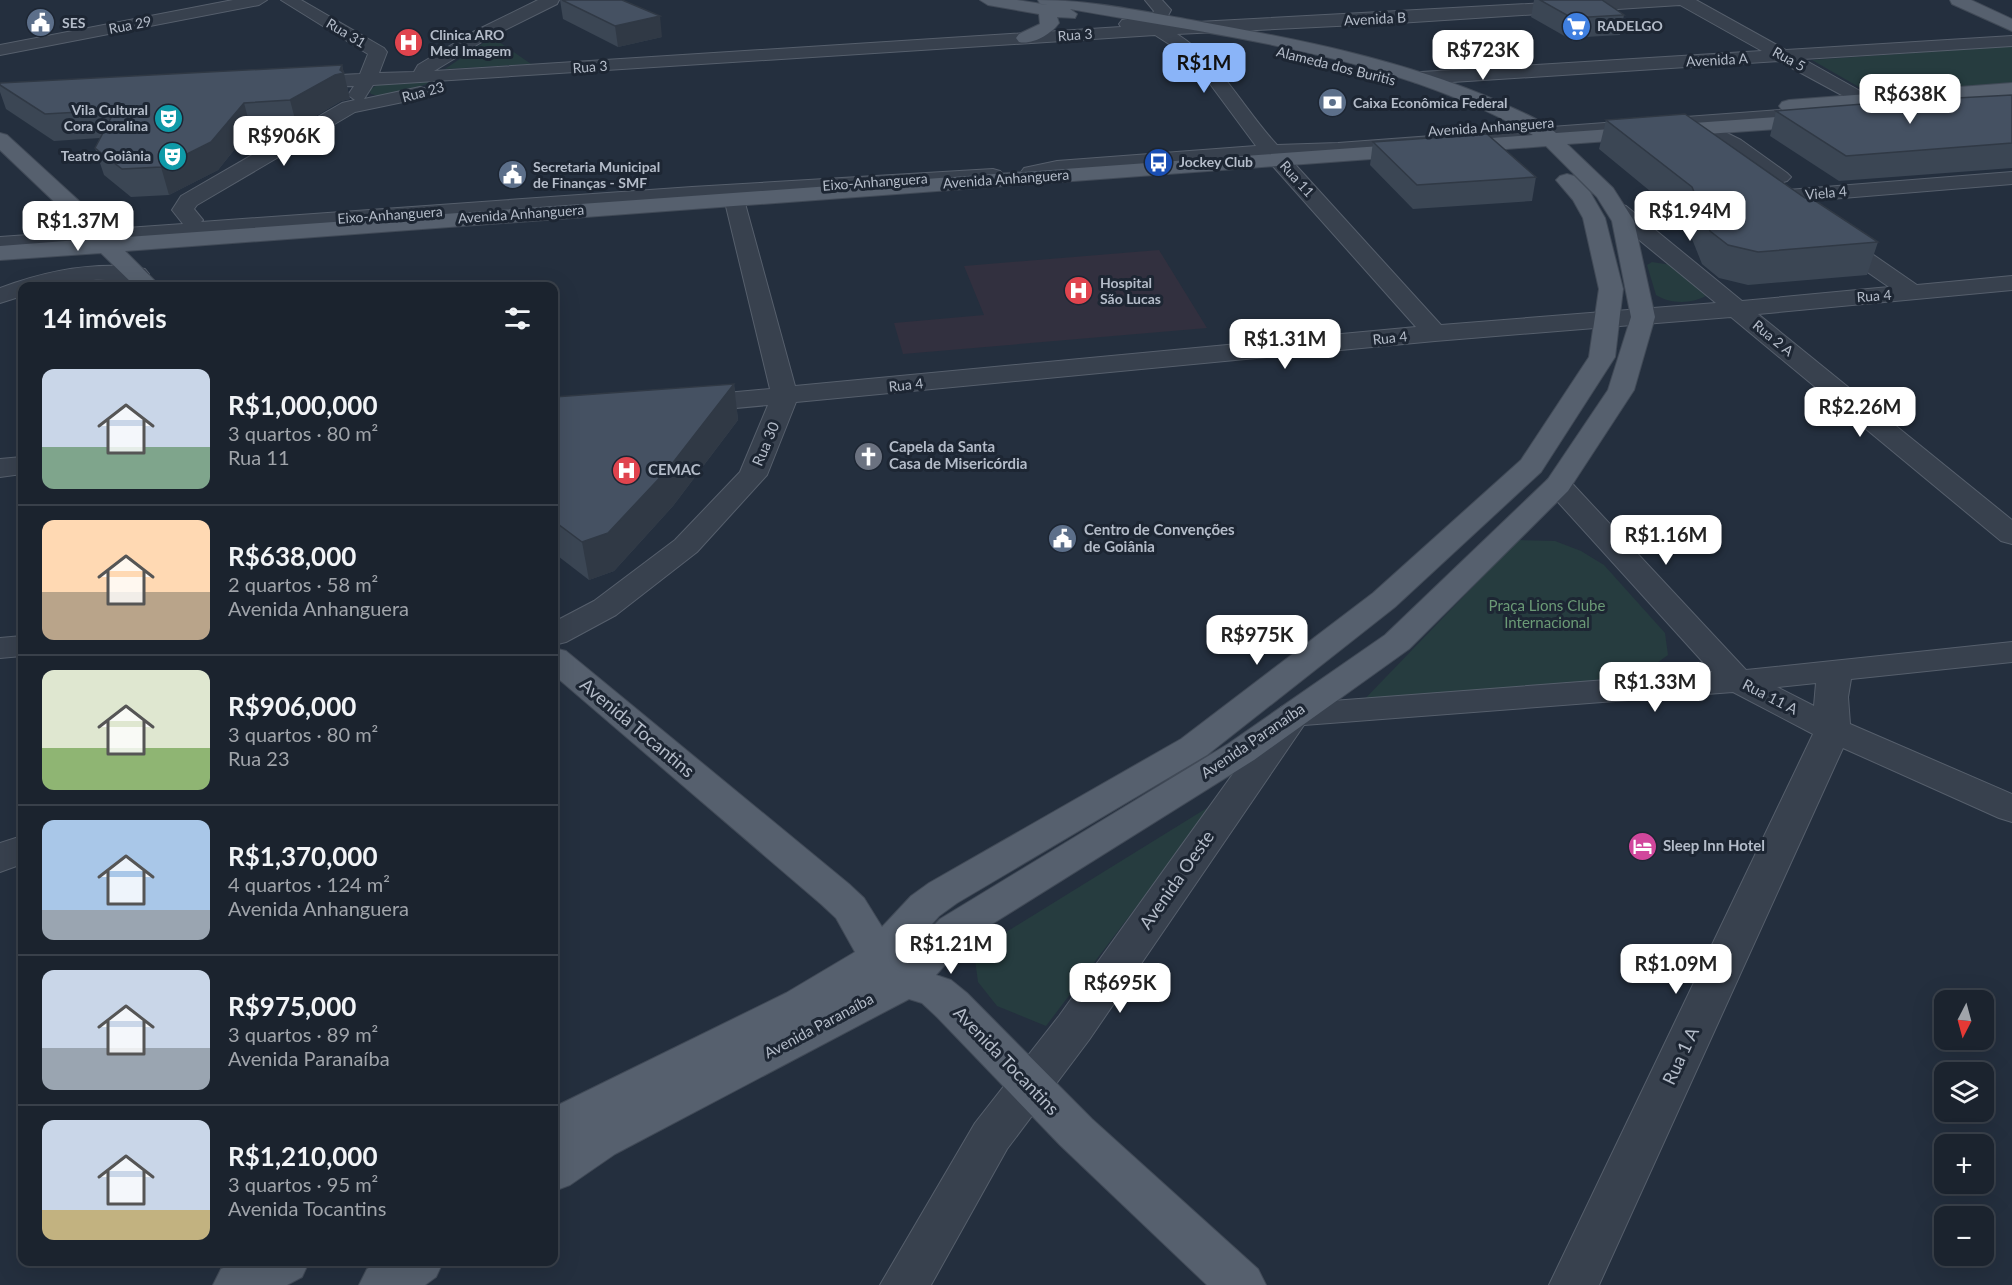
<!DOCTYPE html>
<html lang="pt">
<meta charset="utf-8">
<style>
:root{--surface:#1b232e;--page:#282f3a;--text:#f1f3f6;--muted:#a0a4aa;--line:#39404a;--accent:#8ab4f8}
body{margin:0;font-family:Lato,sans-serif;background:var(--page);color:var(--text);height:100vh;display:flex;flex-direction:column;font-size:22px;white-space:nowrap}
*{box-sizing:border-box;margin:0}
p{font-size:20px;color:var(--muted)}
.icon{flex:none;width:33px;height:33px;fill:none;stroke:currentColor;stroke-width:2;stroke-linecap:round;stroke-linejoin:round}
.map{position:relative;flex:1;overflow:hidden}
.panel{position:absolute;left:18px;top:282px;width:540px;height:984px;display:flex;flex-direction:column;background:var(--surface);border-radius:12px;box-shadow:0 6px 24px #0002,0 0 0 2px var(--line)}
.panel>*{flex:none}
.needle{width:39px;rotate:186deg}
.buttons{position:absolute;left:1934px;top:990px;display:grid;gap:12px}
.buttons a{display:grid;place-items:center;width:60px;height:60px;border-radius:12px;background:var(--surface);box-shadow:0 6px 24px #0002,0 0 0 2px var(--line);font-size:30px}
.price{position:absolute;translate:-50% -51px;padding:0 14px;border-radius:12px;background:#fff;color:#222;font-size:20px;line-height:39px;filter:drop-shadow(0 2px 3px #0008)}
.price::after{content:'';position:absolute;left:50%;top:36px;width:18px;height:14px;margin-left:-9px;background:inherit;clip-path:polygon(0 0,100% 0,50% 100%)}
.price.active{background:var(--accent);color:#111}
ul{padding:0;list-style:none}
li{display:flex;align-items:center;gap:18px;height:150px;padding:0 24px}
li+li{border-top:2px solid var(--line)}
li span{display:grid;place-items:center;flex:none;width:168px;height:120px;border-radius:12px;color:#555}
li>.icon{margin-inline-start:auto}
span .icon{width:72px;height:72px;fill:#fffc;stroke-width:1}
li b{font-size:26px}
h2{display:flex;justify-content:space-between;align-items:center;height:72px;padding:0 24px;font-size:26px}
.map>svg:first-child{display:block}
</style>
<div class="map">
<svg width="2012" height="1285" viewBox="0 0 2012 1285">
<rect width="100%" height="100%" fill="#242f3e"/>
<polygon fill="#32303f" points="1159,250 1207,328 903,354 894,323 984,315 964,266"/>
<g fill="#263c3f">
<polygon points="492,37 531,64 445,69"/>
<polygon points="2012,46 2012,88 1878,98 1812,60"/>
<path d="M464 79C452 80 441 81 430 83 409 89 394 101 371 94L369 90 379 84Z"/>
<path d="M1652 262 1672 265 1706 296C1691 304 1670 304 1656 295L1647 265Z"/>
<polygon points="1518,540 1555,541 1581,551 1604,565 1665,633 1668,655 1643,673 1484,696 1359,705"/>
<polygon points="1215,803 1046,1026 997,1006 978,982 974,952"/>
</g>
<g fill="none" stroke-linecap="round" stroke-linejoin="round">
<defs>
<g id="minor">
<polygon points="233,0 267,0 259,5 0,55 0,45"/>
<path d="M281 0H301L384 48 387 52 379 73 414 72 418 65 473 32 538 0H559L557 4 485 40 434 71 1121 27 1119 24 1122 20 1152 15 1154 11 1145 0H1162L1171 10 1164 23 1160 24 1601 0H1696L1786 50 2012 36V46L1803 59 1869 96 1872 100 1869 104 1862 106 1779 61 1421 84 1414 82 1412 78 1414 74 1421 72 1762 51 1680 5 1398 23 1177 34C1220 61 1243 108 1277 145L1338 143 1819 107 1826 109 1829 113 1826 117 1819 119 1715 127 1741 140 1787 173 1791 177 1787 181 1780 183 1773 181 1727 148 1695 132 1692 128 1338 155 1292 161 1441 325 1716 303 1610 216 1607 211 1610 206 1618 204 1626 206 1742 301 1889 287 1827 244 1824 239 1827 234 1835 232 1843 234 1917 285 2012 276V290L1758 314 2012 520V544L2001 541 1731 317 1435 341 796 402 767 475 697 552 616 615 566 642 554 645V622L594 601 675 540 740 472 768 405 693 412 683 410 680 404 683 398 693 396 770 389 724 198 0 251V237L183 224 172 210 181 196 342 103 355 100 348 95 354 86 293 87 291 83 293 79 300 77 360 74 368 54ZM1155 35 1183 53 1199 69 1256 146 1057 161 1024 168 1021 172 1024 176 1031 178 1271 164 1416 327 795 386 743 196 993 181 1000 179 1004 175 1000 171 993 169 692 187 201 222 203 220 194 209 197 205 355 112 427 97 429 93 427 89 420 87 364 99 373 85Z"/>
<path d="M2012 172V184L1794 202 1798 207 1795 212C1781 215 1771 208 1763 197L1766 192 1774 191Z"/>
<path d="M123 266 145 269 149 274 145 279C129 283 110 279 93 280 69 281 47 286 22 286V296L0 303V288C40 273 79 264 123 266Z"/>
<polygon points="22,457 22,474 0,477 0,459"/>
<path d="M1558 476 1568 479 1746 670 2012 642V662L1851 679 1848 697 1850 724 2012 794V822L1999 818 1843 748 1599 1285H1549L1813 734 1733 692 1304 725 1089 1040 1007 1149 931 1285H880L975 1123 1059 1016 1281 707 1293 704 1712 672 1548 491 1544 485 1548 479ZM1816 683 1814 706 1777 687Z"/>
<polygon points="22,636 22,656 0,658 0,638"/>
<polygon points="22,836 22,864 0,872 0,843"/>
</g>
<g id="major">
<path d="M980 0H1017L1048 5 1040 4 1038 0C1090 0 1140 11 1191 20 1297 39 1402 59 1500 102 1518 111 1541 119 1556 133L1819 114 1826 116 1829 120 1826 124 1819 126 1567 144 1613 188 1634 221 1655 317 1634 390 1568 491 1409 649 1254 760 968 939 936 975 951 980 967 993 1092 1119 1258 1269 1266 1285H1207L1060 1145 937 1017 922 1003 909 999 615 1154 570 1185 554 1191V1107L786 993 855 952 836 918 821 904 554 675V648L566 651 849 884 864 898 882 927 911 896 929 883 1181 739 1373 593 1521 460 1589 357 1599 289 1583 218 1573 200 1556 180 1560 176 1567 174 1574 176 1590 192 1605 218 1623 289 1615 357 1541 472 1395 607 1207 755 957 903 939 916 904 956 940 919 1228 744 1385 635 1548 479 1608 390 1631 317 1612 221 1597 197 1546 146 125 251 160 286H135L101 253 0 260V246L91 239 86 232 0 150V133L7 135 102 222 113 238 1533 135C1392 55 1227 37 1070 9L1077 14 1075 18 1057 17 1059 23C1051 34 1033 45 1019 42L1016 38 1019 34 1040 24 1039 14 988 5Z"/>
<polygon points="1950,0 1971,0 2012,19 2012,31 1952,4"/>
<polygon points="2012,83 2012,95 1789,112 1782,110 1779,106 1782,102 1789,100"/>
<polygon points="237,1262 309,1262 302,1277 287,1285 213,1285 221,1269"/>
<polygon points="379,1262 443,1262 436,1277 425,1285 359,1285 367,1269"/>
</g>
</defs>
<use href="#minor" stroke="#565f6c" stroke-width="2"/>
<use href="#major" stroke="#414a57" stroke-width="2"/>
<use href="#minor" fill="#38414e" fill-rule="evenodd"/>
<use href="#major" fill="#56606e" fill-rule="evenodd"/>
</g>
<g fill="#3b4654">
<polygon points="560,0 622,0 662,37 618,47 563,19"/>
<polygon points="1534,0 1602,0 1624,15 1620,35 1568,38 1531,17"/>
<polygon points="342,65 350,99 341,101 297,127 251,129 218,170 169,195 131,197 104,175 95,148 100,138 54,141 6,109 0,92 0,83"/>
<polygon points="2012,95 2012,168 1839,181 1770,136 1776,111"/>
<polygon points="1606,120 1805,198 1878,242 1867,275 1748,285 1719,278 1702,264 1684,219 1599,149"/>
<polygon points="1373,142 1536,177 1532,201 1413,209 1370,165"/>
<polygon points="734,384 738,420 673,506 614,571 589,580 554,553 554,397"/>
</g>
<g fill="#303945">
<polygon points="660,16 662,37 618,47 615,26"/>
<polygon points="342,65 350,99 341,101 297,127 290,100 340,70"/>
<polygon points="244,103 251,129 218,170 169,195 161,167"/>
<polygon points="734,384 738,420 673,506 614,571 589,580 582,542"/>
</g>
<g fill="#455162" stroke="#303945" stroke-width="1.5">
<polygon points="562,0 622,0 660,16 615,26"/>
<polygon points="1540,0 1602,0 1624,15 1572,18"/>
<polygon points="342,65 340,70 344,73 335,75 290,100 244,103 211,142 161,167 122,169 95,148 115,110 45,114 0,85 0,83"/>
<polygon points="2012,95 2012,143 1846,156 1776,111 1901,101"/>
<polygon points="1685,114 1805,198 1811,198 1878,242 1758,252 1728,245 1710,231 1692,187 1606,120"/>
<polygon points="1487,134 1536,177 1417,185 1373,142"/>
<polygon points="734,384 668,469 608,533 582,542 554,521 554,397"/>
</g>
<defs>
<symbol id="civic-disc" viewBox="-11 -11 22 22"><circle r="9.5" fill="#5c6f8a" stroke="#1d2633"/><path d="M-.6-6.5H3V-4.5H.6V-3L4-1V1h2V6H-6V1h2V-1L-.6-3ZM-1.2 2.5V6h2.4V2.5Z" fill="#fff"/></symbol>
<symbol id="supermarket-disc" viewBox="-11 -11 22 22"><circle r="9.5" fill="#3f7fe0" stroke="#1d2633"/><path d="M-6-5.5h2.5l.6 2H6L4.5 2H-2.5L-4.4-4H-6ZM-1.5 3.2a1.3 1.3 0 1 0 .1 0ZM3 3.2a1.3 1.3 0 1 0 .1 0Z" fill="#fff"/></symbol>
<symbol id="hospital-disc" viewBox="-11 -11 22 22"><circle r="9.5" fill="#e0444e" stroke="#1d2633"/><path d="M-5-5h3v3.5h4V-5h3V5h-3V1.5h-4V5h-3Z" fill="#fff"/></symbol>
<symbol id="bank-disc" viewBox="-11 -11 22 22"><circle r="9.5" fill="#5c6f8a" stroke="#1d2633"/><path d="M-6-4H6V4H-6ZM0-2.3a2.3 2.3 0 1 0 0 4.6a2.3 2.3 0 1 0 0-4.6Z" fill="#fff"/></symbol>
<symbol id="theatre-disc" viewBox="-11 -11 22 22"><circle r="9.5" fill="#0f9aa8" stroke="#1d2633"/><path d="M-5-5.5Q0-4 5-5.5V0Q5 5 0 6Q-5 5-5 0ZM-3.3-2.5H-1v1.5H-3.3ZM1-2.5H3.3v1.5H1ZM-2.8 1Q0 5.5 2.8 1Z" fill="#fff"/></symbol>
<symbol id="bus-disc" viewBox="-11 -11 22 22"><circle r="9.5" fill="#1a4fb4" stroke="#1d2633"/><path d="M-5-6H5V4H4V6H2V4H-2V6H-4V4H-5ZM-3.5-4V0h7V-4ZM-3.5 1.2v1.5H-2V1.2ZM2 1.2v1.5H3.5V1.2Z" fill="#fff"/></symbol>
<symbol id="church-disc" viewBox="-11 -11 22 22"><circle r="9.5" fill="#6b7280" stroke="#1d2633"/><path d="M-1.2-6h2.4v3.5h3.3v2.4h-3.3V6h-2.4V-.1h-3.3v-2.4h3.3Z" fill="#fff"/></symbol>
<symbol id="hotel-disc" viewBox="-11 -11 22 22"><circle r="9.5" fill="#d1479c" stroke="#1d2633"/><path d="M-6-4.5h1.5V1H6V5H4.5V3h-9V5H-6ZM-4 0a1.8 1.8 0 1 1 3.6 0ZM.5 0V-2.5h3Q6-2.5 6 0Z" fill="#fff"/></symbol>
</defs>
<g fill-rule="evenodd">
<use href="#civic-disc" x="24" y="6" width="33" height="33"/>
<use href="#supermarket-disc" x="1560" y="10" width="33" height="33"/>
<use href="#hospital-disc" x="392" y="26" width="33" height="33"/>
<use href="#bank-disc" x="1316" y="86" width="33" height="33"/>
<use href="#theatre-disc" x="152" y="102" width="33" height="33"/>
<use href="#theatre-disc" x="156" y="140" width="33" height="33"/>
<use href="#bus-disc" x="1142" y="146" width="33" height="33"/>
<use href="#civic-disc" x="496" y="158" width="33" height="33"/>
<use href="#hospital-disc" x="1062" y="274" width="33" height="33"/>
<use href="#church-disc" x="852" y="440" width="33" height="33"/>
<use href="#hospital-disc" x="610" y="454" width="33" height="33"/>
<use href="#civic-disc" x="1046" y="522" width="33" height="33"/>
<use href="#hotel-disc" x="1626" y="830" width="33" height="33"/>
</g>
<g text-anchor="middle" stroke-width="6" stroke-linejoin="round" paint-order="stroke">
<g font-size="14" fill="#b4bcc9" stroke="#1d2633">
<text transform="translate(1375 19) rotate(-3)" y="5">Avenida B</text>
<text transform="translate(130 25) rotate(-11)" y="5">Rua 29</text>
<text transform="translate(346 33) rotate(31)" y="5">Rua 31</text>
<text transform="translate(1075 35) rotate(-4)" y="5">Rua 3</text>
<text transform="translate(1789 59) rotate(29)" y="5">Rua 5</text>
<text transform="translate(1717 60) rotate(-3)" y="5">Avenida A</text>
<text transform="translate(1336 66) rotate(14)" y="5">Alameda dos Buritis</text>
<text transform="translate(590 67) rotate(-4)" y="5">Rua 3</text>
<text transform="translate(423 92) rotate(-15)" y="5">Rua 23</text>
<text transform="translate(1491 127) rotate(-4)" y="5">Avenida Anhanguera</text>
<text transform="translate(1006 179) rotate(-4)" y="5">Avenida Anhanguera</text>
<text transform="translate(1297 179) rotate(48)" y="5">Rua 11</text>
<text transform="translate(875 182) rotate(-4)" y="5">Eixo-Anhanguera</text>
<text transform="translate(1826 193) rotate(-5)" y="5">Viela 4</text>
<text transform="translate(521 214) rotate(-4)" y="5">Avenida Anhanguera</text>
<text transform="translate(390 215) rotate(-4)" y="5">Eixo-Anhanguera</text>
<text transform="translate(1874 296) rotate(-4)" y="5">Rua 4</text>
<text transform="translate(1390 338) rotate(-6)" y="5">Rua 4</text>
<text transform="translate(1773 338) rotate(39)" y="5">Rua 2 A</text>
<text transform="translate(906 385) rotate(-6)" y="5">Rua 4</text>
</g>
<g font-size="14" font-weight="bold" fill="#b4bcc9" stroke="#1d2633" text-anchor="start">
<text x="62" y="28">SES</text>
<text x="1597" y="31">RADELGO</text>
<text x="430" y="40">Clinica ARO<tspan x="430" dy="16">Med Imagem</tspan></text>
<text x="1353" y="108">Caixa Econômica Federal</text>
<text x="148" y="115" text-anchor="end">Vila Cultural<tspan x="148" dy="16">Cora Coralina</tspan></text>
<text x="151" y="161" text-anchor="end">Teatro Goiânia</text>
<text x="1179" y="167">Jockey Club</text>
<text x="533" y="172">Secretaria Municipal<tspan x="533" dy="16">de Finanças - SMF</tspan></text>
<text x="1100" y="288">Hospital<tspan x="1100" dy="16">São Lucas</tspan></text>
</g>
<g font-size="15" fill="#b4bcc9" stroke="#1d2633">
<text transform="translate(766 444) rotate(-67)" y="5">Rua 30</text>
<text transform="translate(1770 697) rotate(27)" y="5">Rua 11 A</text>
<text transform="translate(1253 741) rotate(-34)" y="5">Avenida Paranaíba</text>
<text transform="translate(819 1026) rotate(-28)" y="5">Avenida Paranaíba</text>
</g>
<g font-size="15" font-weight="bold" fill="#b4bcc9" stroke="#1d2633" text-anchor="start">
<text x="889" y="452">Capela da Santa<tspan x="889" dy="17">Casa de Misericórdia</tspan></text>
<text x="648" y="475">CEMAC</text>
<text x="1084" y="535">Centro de Convenções<tspan x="1084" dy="17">de Goiânia</tspan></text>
<text x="1663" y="851">Sleep Inn Hotel</text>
</g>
<g font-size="15" fill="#6b9a76" stroke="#1d2633">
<text x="1547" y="611">Praça Lions Clube<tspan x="1547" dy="17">Internacional</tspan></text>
</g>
<g font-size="18" fill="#b4bcc9" stroke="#1d2633">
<text transform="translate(637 728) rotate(40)" y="6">Avenida Tocantins</text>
<text transform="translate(1177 880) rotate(-55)" y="6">Avenida Oeste</text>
<text transform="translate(1681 1056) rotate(-65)" y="6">Rua 1 A</text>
<text transform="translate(1006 1061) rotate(46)" y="6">Avenida Tocantins</text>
</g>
</g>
</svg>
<div class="buttons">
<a><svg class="needle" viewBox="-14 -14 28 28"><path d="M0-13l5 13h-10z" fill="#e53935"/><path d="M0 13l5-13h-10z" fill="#a0a4aa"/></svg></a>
<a><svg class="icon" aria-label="layers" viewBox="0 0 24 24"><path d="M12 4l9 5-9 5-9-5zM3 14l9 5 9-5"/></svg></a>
<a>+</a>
<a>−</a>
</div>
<b class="price" style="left:1483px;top:81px">R$723K</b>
<b class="price active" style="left:1204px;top:94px">R$1M</b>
<b class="price" style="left:1910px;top:125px">R$638K</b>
<b class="price" style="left:284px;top:167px">R$906K</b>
<b class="price" style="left:1690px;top:242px">R$1.94M</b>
<b class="price" style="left:78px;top:252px">R$1.37M</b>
<b class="price" style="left:1285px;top:370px">R$1.31M</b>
<b class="price" style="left:1860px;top:438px">R$2.26M</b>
<b class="price" style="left:1666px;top:566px">R$1.16M</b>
<b class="price" style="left:1257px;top:666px">R$975K</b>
<b class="price" style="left:1655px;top:713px">R$1.33M</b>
<b class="price" style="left:951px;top:975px">R$1.21M</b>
<b class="price" style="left:1676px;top:995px">R$1.09M</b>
<b class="price" style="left:1120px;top:1014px">R$695K</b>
<section class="panel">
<h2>14 imóveis<svg class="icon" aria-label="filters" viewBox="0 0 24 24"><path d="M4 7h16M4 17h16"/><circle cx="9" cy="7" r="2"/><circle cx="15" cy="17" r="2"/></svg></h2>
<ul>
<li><span style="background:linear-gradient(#c9d6e8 65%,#7fa58c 0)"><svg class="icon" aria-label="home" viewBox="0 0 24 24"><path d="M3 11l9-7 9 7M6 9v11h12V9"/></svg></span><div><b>R$1,000,000</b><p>3 quartos · 80 m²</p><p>Rua 11</p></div></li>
<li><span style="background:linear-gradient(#ffd9b3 60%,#b9a48a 0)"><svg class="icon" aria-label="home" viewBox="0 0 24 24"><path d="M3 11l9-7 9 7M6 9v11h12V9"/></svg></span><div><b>R$638,000</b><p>2 quartos · 58 m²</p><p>Avenida Anhanguera</p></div></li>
<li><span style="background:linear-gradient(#dfe7d0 65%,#8fb573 0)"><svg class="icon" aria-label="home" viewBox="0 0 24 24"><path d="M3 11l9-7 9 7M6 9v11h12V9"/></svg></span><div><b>R$906,000</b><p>3 quartos · 80 m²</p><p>Rua 23</p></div></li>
<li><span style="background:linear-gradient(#a9c7e8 75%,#9aa5b1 0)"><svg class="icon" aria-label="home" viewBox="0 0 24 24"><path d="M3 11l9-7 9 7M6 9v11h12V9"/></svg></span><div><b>R$1,370,000</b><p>4 quartos · 124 m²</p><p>Avenida Anhanguera</p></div></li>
<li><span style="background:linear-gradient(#c9d6e8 65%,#9aa5b1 0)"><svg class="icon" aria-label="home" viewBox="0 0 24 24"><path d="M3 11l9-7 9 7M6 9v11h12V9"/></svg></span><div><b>R$975,000</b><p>3 quartos · 89 m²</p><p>Avenida Paranaíba</p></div></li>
<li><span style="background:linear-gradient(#c9d6e8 75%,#c2b280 0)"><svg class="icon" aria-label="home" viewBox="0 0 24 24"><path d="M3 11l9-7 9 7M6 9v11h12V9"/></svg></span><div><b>R$1,210,000</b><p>3 quartos · 95 m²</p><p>Avenida Tocantins</p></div></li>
</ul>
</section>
</div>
